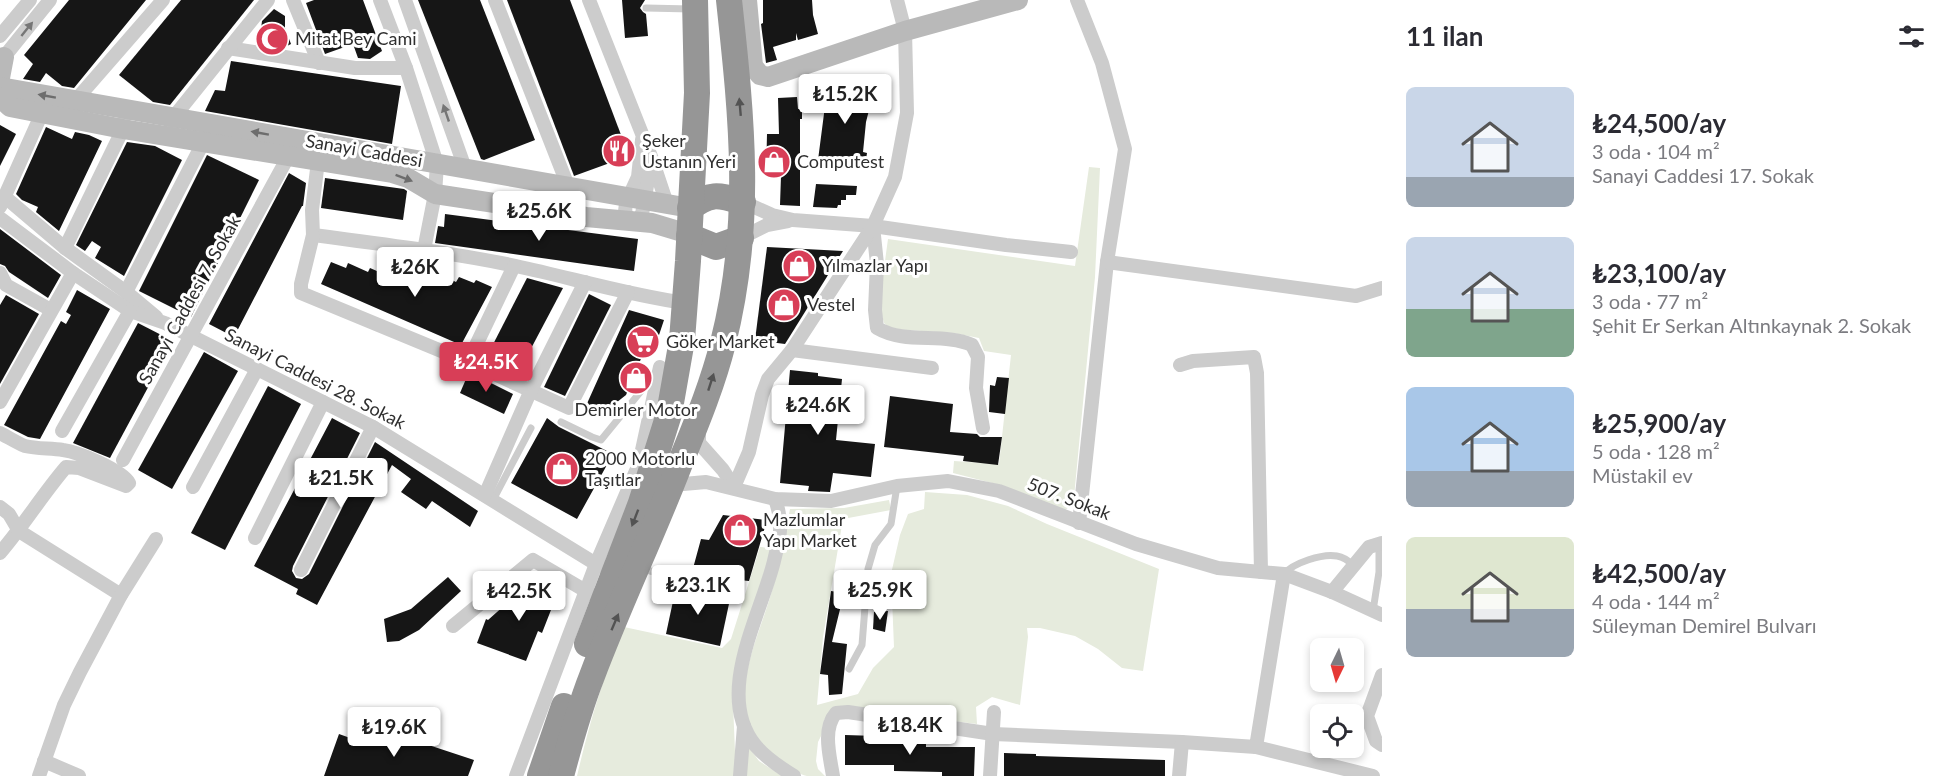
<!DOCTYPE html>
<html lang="tr">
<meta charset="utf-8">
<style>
:root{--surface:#fff;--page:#f7f7f7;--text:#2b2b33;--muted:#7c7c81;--accent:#d83e57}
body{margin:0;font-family:Lato,sans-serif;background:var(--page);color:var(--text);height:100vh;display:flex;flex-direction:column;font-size:22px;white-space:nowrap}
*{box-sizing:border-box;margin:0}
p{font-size:20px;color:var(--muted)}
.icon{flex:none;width:33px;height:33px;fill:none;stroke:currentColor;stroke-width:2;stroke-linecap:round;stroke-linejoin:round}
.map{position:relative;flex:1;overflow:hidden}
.side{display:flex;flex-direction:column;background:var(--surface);width:570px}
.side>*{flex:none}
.needle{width:39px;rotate:185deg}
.controls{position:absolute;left:1310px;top:638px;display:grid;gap:12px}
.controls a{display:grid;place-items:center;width:54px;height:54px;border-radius:9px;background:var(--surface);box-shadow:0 3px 9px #0003;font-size:30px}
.price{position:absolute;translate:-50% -51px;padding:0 14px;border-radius:6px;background:#fff;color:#222;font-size:20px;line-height:39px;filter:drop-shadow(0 2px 3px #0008)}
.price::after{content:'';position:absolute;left:50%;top:36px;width:18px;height:14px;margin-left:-9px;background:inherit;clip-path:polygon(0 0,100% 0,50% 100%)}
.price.current{background:var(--accent);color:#fff}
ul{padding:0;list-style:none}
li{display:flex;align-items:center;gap:18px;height:150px;padding:0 24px}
li span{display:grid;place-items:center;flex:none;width:168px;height:120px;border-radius:9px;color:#555}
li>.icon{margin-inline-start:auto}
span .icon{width:72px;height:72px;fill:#fffc;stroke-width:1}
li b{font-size:26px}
h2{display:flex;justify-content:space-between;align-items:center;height:72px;padding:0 24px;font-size:26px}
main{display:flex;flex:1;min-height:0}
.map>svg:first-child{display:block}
</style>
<main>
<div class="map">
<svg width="1382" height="776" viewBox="0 0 1382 776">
<rect width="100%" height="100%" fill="#fff"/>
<g fill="#e6ebdd">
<polygon points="1089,167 1100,168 1095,277 1074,497 1072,505 1065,510 996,484 953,473 954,461 999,464 1011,355 984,351 979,338 953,333 891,329 884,323 879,305 888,239 1075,266"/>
<path d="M925 492 967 495 1008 506 1047 524 1159 569 1143 671 1122 668 1098 649 1075 636 1040 628H1027L1028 637 1020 705 992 697 976 707 977 724 838 707 831 712 824 720 823 732 818 742 816 761 818 769 825 776C820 776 813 776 807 776 795 774 782 761 773 754 719 710 756 646 771 594 780 566 784 537 790 509L844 508 889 500 891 510 843 519 823 637 817 705 858 694 873 668 894 647 891 574 900 535 908 514 924 509Z"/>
<path d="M760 547 771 548 733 703 736 776H577C589 725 603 676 624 627L722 648 731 639Z"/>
<polygon points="745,742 759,761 782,776 744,776"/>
</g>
<g fill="#161616">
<polygon points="69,0 146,0 74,88 62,86 46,73 40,82 23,79 33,64 24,55"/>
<polygon points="181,0 254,0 170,105 153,102 119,75"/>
<polygon points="314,0 363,0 382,51 370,59 358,58 353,44 325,54 306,3"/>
<polygon points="418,0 480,0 535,140 484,160 481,159"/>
<polygon points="507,0 570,0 629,156 574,176"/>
<polygon points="622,0 645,0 640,8 643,12 646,14 648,36 625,38"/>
<polygon points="763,0 812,0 813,15 818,34 798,40 796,33 796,40 773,47 777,60 766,63 761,24 763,23"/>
<polygon points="274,9 285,16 285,28 291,44 283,48 276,46 271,35 261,29 262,21"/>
<polygon points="231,61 401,86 392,144 205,111 215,90 225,91"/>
<polygon points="830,88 878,94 876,111 869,110 866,122 863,152 867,153 865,166 818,160 825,106 819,105 817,92"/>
<polygon points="797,97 798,109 802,109 802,119 800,119 800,206 780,205 781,176 766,176 767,134 779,134 778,98"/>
<polygon points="0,125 16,134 0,166"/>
<polygon points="46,127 72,139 75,132 89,135 102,141 59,231 36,212 38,207 22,200 16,194"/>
<polygon points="127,142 155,146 182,160 124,276 95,258 101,247 92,241 85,251 76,245"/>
<polygon points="207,155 259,180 191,317 139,291"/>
<polygon points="289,173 306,183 303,206 302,206 234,337 209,324"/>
<polygon points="325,178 404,189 407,191 403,220 321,208"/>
<polygon points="816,184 857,186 856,195 846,195 846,200 841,200 841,205 838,205 837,208 813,207"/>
<polygon points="445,214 638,239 634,271 435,243 438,226 444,227"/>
<polygon points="0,229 61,275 48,298 9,272 5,266 0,264"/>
<polygon points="767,247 843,251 785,344 755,340"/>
<polygon points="331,262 346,268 348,263 368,272 370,268 386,275 388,271 405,279 407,273 423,281 426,273 440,280 442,275 456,282 459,277 474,283 476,280 492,287 461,345 321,284"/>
<polygon points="527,278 563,288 517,375 485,360"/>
<polygon points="77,290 110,309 40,439 28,437 4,425 61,321 66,324 71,315 66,312"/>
<polygon points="589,294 611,305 565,396 544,387"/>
<polygon points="6,295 39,314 0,384 0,305"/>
<polygon points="629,310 664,320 659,335 647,332 645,349 626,395 612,406 608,404 603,416 585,408"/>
<polygon points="138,323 173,341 110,458 73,443"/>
<polygon points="204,352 238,371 172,489 138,470"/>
<polygon points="790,370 818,373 818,376 842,379 836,440 875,444 871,477 833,473 830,492 808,491 809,486 780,483"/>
<polygon points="469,372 513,394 504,414 460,393"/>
<polygon points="997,377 1009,378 1005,414 989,412 990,385 995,386"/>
<polygon points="268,386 301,404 225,550 191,533"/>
<polygon points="890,396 953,404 950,432 977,434 980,437 1002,437 998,465 963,461 964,456 884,447"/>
<polygon points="332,418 360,433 293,566 292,571 296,578 302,579 309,574 375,442 478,511 470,527 432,501 426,509 401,492 411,479 392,465 317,605 296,594 298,589 254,566"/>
<polygon points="547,418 559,427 613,454 577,519 511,483"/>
<polygon points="723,515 767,520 749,581 739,580 739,583 734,583 692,572 701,539 709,540"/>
<polygon points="448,577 461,591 419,630 399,641 387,642 384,619 411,609"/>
<polygon points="532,581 558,592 542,633 538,631 526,661 477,643 486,619 488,620"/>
<polygon points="676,587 730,599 720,646 666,634"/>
<polygon points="831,591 844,593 832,642 847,644 842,694 829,695 828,675 820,674"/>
<polygon points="888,611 885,632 873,629 874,612"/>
<polygon points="374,727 474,760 468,776 324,776 339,734 367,744"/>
<polygon points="845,735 877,736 877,742 926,742 926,747 975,747 974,776 942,776 942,772 894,771 894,765 845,765"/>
<polygon points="1004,753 1036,754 1036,756 1165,760 1165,776 1004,776"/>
</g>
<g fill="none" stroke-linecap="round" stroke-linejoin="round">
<g stroke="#ccc" stroke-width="7">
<polyline points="646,8 691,9"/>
<polyline points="561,422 592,437 601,440 655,374"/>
<polyline points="493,500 531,428"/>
<polyline points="643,569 735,594 737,588"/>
<path d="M1284 574C1293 563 1323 553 1337 556 1344 557 1349 561 1354 566"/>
<polyline points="1373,611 1379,572 1379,543"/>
<polyline points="849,669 862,645 868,569 875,545 891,524 897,486"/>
</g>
<g stroke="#ccc" stroke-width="14">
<polyline points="293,0 319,63"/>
<polyline points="380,0 406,68 437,164 435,194 424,250"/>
<polyline points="405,0 465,168"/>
<polyline points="495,0 568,186"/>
<polyline points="589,0 652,159 667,204"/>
<polyline points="1077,0 1102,63 1125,149 1107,262 1079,523"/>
<polyline points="0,36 30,0"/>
<polyline points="228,48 355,68 406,68"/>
<polyline points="0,55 4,57 50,0"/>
<polyline points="74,106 75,101 163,0"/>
<polyline points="172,123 173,118 268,0"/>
<path d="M318 161 312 210 313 235C380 244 449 252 516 266 572 278 628 295 685 303"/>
<polyline points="5,197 65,248 126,292 156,317"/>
<polyline points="743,202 772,215 793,220 873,226 1006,245 1071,252"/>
<polyline points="0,207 42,113"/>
<polyline points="0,218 73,273 130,311 165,323 373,427 596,564 616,570"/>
<polyline points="630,220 625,212 626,203 638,177 642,140"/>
<polyline points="636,221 642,214 651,163"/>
<path d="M873 226 877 264 875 310 877 328C906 345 943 332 972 345L978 357 976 388 983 428"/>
<polyline points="313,235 301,284 301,293 468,362 569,408 628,292"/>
<polyline points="741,238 767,225 788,221"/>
<polyline points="65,248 123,129 124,123"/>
<polyline points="1107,262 1356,296 1382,288"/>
<polyline points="0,273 6,285 51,310"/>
<polyline points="126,292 206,137"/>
<polyline points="792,350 932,368"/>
<polyline points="468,362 514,266"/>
<polyline points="1180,365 1193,361 1254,357 1257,373 1261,572"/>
<polyline points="0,402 73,273"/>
<polyline points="699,430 699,443 723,470 734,487"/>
<polyline points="62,431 130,311"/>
<path d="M0 433C8 437 17 443 25 446 37 449 51 448 63 450 78 452 122 470 129 483L126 486 79 468 66 467C42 495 24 525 0 553"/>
<polyline points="123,460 288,157 289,150"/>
<polyline points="672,485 706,482 775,499 831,501 897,486 948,481 999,491 1136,544 1218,568 1284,574 1332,592 1382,615"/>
<polyline points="193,487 257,369"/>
<polyline points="734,487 749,452 762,395 768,379 792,350 873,226 895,177 907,113 905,31 897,0"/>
<polyline points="485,495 531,390 585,282"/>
<path d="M775 499C784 525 780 535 774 561 761 615 714 694 755 745 765 757 781 768 794 776"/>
<polyline points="0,507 9,514 19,531 121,595"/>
<polyline points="255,538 323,402"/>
<polyline points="301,570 373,427"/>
<polyline points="1332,592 1369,547 1382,543"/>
<polyline points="453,626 533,560 591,594"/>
<polyline points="1382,675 1367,716 1376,741 1382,745"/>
<polyline points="1256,747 1373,776"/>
<polyline points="44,761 79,776"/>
<polyline points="39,776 64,705 80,672 121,595 156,539"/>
<polyline points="516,776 596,564 639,464 660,367"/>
<polyline points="740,776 744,726"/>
<path d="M833 776C830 757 822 729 836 713L848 712 993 734 1182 742"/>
<polyline points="990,776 994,712"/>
<polyline points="1179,776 1182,742 1256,747 1284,574"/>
</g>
<g stroke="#b9b9b9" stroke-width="20">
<polyline points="747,0 753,66 760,75 768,77 905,31 1018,0"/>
<polyline points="0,78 4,57"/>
<polyline points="0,87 690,208"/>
<polyline points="0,97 10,107 123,129 392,173 408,178 435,194 586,217 652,223 682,232 689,236"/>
</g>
<g stroke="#969696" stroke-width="26">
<path d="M690 208C711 192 718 195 743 202"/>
<polyline points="689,236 716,247 741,238"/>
<polyline points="587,644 641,503 669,414 682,340 688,261 697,93 695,0"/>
<polyline points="540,776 564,706"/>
<path d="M561 776C570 742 579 709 592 676 618 607 650 540 677 471 694 429 712 387 723 343 753 224 742 120 729 0"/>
</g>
</g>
<defs><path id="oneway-solid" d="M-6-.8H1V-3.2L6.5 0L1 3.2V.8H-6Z" transform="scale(1.5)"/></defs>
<g fill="#767676">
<use href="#oneway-solid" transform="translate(27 29) rotate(-51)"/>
<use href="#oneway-solid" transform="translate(446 113) rotate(-109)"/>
</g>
<g fill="#6d6d6d">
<use href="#oneway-solid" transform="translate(47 96) rotate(-170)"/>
<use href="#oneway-solid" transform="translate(260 133) rotate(-170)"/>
<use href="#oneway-solid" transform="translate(404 178) rotate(21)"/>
</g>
<g fill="#535353">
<use href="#oneway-solid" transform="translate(740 107) rotate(-95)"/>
<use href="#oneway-solid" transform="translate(711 382) rotate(-72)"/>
<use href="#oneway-solid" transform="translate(635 518) rotate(111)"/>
<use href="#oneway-solid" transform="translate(615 622) rotate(-67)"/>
</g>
<defs>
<symbol id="mosque-disc" viewBox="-11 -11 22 22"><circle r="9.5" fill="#d83e57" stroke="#fff"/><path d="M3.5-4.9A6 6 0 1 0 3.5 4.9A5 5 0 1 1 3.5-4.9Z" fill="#fff"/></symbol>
<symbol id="restaurant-disc" viewBox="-11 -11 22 22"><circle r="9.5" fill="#d83e57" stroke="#fff"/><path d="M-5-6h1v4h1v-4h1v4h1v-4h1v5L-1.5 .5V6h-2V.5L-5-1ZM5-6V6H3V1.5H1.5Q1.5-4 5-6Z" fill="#fff"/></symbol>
<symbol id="shop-disc" viewBox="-11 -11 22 22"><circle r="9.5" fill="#d83e57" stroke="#fff"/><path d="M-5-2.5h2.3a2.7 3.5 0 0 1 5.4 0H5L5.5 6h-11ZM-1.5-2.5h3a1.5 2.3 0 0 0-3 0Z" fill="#fff"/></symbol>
<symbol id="supermarket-disc" viewBox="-11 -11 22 22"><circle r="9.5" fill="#d83e57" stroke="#fff"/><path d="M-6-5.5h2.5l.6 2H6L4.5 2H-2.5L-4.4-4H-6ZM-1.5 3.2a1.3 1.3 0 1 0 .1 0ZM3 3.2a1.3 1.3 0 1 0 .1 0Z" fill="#fff"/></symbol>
</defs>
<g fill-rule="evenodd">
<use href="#mosque-disc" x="253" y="20" width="38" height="38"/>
<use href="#restaurant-disc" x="600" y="132" width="38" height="38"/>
<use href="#shop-disc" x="755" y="143" width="38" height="38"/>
<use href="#shop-disc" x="780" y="247" width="38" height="38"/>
<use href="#shop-disc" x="765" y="286" width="38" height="38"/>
<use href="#supermarket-disc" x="624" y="323" width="38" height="38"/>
<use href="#shop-disc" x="617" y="359" width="38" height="38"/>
<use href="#shop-disc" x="543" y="450" width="38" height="38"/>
<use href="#shop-disc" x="721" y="511" width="38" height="38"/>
</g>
<g text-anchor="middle" stroke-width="6" stroke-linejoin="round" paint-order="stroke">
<g font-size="18" fill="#2f2f2f" stroke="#fff" text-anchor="start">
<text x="295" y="45">Mitat Bey Cami</text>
<text x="642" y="147">Şeker<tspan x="642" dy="21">Ustanın Yeri</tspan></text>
<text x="797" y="168">Computest</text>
<text x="822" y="272">Yılmazlar Yapı</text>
<text x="807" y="311">Vestel</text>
<text x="666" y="348">Göker Market</text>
<text x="636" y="416" text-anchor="middle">Demirler Motor</text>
<text x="585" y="465">2000 Motorlu<tspan x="585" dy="21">Taşıtlar</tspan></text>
<text x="763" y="526">Mazlumlar<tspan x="763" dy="21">Yapı Market</tspan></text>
</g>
<g font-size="18" fill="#2f2f2f" stroke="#fff">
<text transform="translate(364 151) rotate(10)" y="6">Sanayi Caddesi</text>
<text transform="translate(190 300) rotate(-61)" y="6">Sanayi Caddesi 7. Sokak</text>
<text transform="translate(315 379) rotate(27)" y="6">Sanayi Caddesi 28. Sokak</text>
<text transform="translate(1069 499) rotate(21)" y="6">507. Sokak</text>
</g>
</g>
</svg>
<div class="controls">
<a><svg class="needle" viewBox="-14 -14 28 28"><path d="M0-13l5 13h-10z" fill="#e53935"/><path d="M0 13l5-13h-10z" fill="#7c7c81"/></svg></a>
<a><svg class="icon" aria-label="locate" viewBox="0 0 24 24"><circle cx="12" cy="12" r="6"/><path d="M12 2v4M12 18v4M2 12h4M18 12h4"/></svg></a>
</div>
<b class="price" style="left:845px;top:125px">₺15.2K</b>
<b class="price" style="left:539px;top:242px">₺25.6K</b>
<b class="price" style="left:415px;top:298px">₺26K</b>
<b class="price current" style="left:486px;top:393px">₺24.5K</b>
<b class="price" style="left:818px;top:436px">₺24.6K</b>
<b class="price" style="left:341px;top:509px">₺21.5K</b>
<b class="price" style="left:698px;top:616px">₺23.1K</b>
<b class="price" style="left:880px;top:621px">₺25.9K</b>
<b class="price" style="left:519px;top:622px">₺42.5K</b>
<b class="price" style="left:910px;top:756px">₺18.4K</b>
<b class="price" style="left:394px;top:758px">₺19.6K</b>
</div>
<section class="side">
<h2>11 ilan<svg class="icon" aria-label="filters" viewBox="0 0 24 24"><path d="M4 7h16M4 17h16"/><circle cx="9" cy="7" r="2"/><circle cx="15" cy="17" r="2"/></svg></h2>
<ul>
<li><span style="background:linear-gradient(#c9d6e8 75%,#9aa5b1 0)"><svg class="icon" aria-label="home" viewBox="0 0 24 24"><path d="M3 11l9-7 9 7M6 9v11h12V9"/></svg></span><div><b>₺24,500/ay</b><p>3 oda · 104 m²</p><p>Sanayi Caddesi 17. Sokak</p></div></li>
<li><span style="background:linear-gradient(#c9d6e8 60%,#7fa58c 0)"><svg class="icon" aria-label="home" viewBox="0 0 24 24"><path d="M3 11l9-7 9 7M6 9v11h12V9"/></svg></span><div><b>₺23,100/ay</b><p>3 oda · 77 m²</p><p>Şehit Er Serkan Altınkaynak 2. Sokak</p></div></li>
<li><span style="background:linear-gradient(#a9c7e8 70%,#9aa5b1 0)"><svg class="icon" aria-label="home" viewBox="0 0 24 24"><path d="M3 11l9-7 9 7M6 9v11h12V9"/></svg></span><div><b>₺25,900/ay</b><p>5 oda · 128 m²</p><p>Müstakil ev</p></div></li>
<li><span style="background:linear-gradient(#dfe7d0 60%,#9aa5b1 0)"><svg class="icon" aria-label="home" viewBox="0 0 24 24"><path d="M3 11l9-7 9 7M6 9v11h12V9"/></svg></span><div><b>₺42,500/ay</b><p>4 oda · 144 m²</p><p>Süleyman Demirel Bulvarı</p></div></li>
</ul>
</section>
</main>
